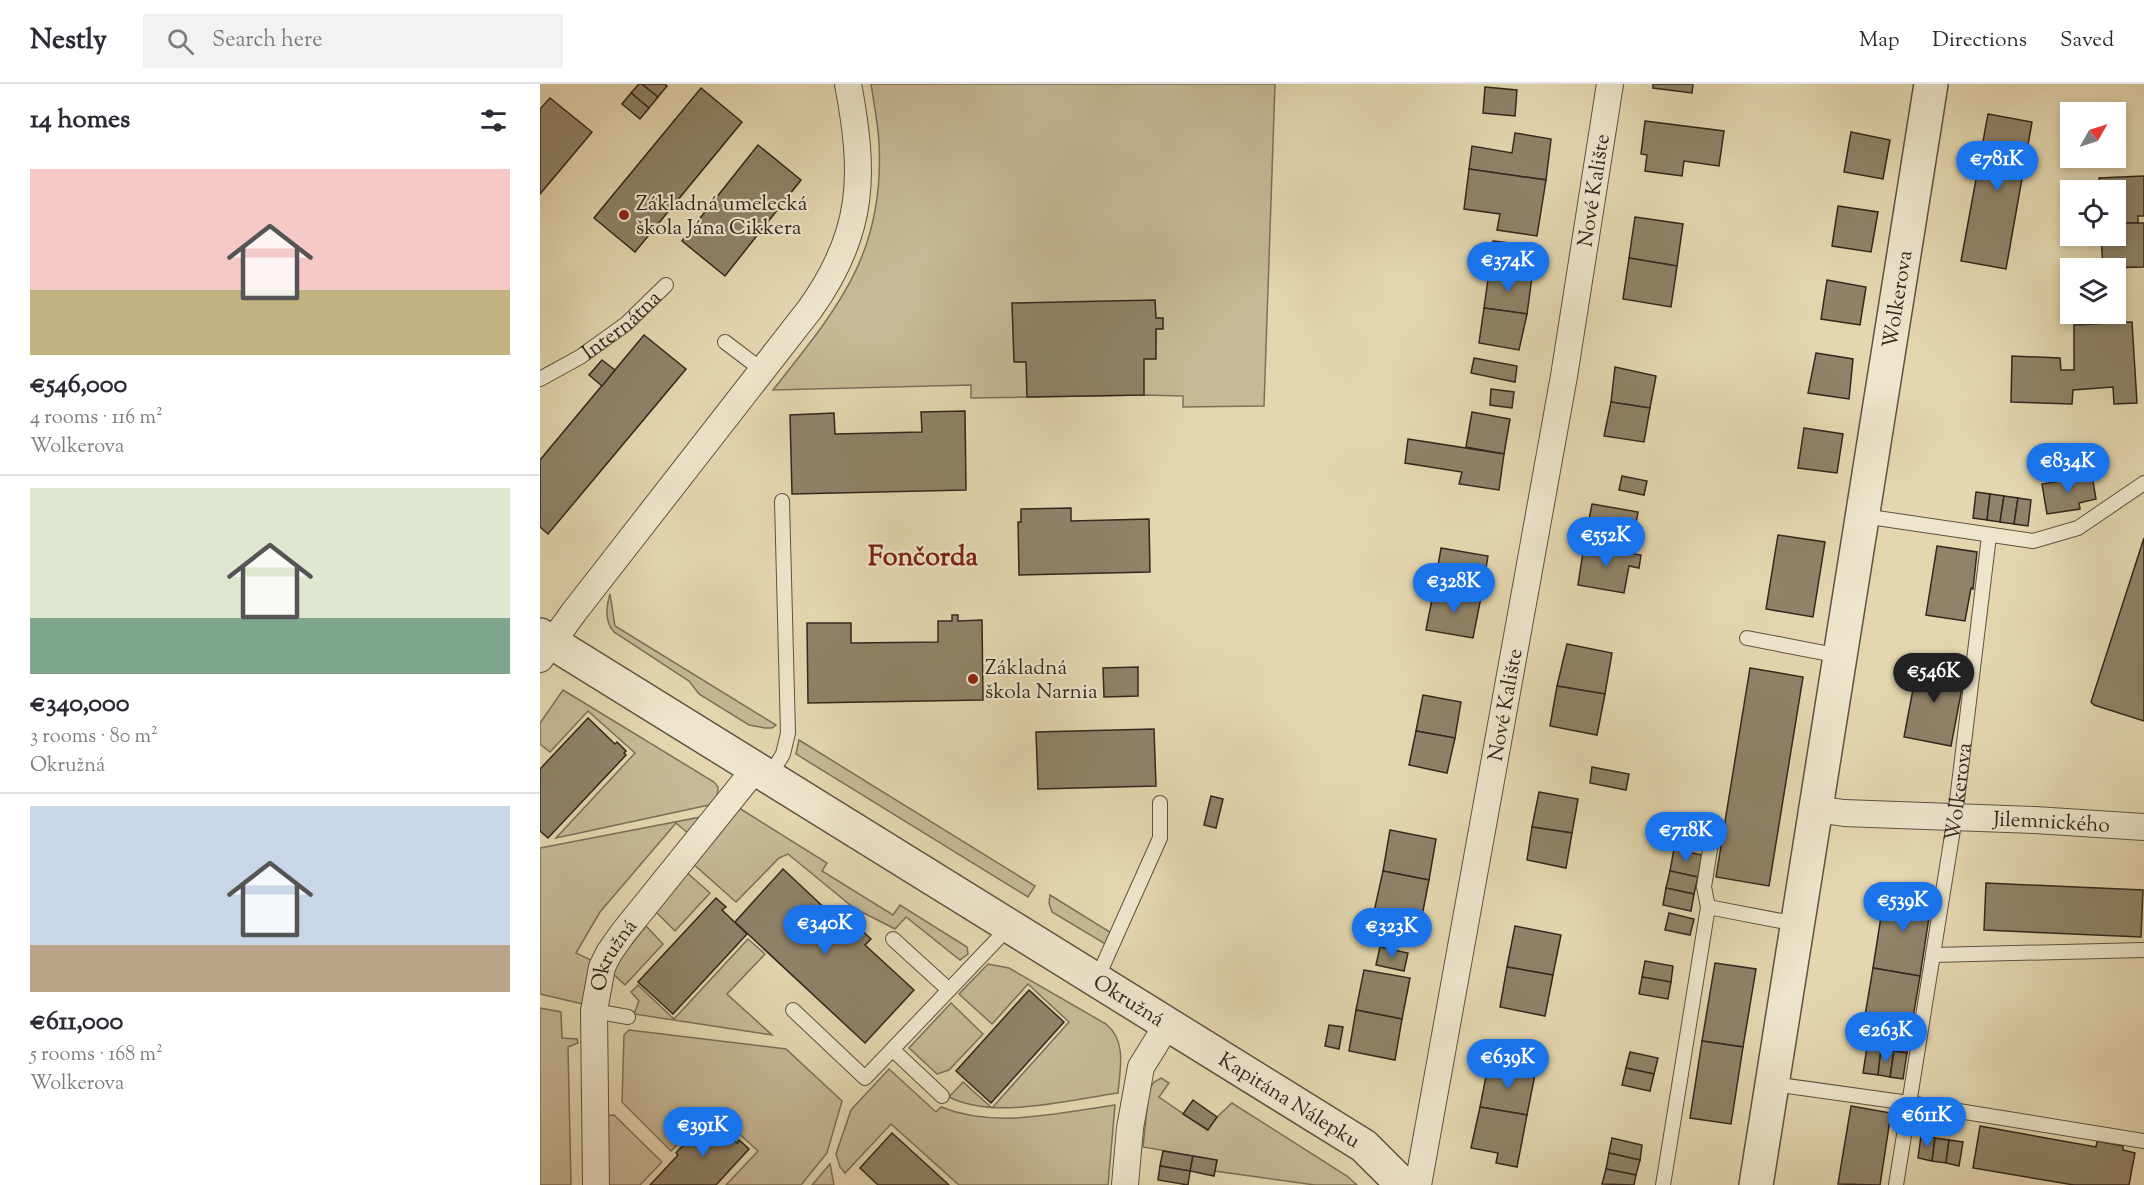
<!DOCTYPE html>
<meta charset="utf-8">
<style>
:root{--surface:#fff;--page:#f2f2f3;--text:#2b2b33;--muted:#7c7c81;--line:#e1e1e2;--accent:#1a73e8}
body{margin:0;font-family:"Sorts Mill Goudy",serif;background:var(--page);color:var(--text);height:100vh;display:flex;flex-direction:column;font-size:22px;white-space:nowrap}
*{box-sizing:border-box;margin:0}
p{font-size:20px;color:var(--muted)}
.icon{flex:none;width:33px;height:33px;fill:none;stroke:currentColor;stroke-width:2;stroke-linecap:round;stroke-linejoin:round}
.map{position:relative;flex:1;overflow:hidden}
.drawer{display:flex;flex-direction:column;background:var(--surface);width:540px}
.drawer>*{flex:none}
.needle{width:39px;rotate:51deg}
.tools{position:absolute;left:1520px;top:18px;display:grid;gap:12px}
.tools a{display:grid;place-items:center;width:66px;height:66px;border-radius:0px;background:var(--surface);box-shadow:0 3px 9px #0003;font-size:30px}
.price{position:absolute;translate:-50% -51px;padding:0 14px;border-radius:21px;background:var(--accent);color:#fff;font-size:20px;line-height:39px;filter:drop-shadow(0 2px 3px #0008)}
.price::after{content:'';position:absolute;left:50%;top:36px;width:18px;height:14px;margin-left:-9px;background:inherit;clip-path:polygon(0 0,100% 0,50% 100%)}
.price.on{background:#222;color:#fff}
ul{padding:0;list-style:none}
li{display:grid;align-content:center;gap:12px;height:318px;padding:0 30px}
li+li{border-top:2px solid var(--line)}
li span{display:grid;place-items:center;height:186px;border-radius:0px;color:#555}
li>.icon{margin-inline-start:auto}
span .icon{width:108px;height:108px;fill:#fffc;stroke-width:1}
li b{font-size:26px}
h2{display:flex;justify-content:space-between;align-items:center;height:72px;padding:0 30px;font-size:26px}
header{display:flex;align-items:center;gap:36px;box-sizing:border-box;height:84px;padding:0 30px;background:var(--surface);border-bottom:2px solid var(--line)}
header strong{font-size:28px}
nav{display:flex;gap:33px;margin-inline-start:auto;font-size:21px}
.search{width:420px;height:54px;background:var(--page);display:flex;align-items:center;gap:15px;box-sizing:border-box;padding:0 21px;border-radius:0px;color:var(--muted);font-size:22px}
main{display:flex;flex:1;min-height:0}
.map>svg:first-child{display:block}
</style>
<header>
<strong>Nestly</strong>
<div class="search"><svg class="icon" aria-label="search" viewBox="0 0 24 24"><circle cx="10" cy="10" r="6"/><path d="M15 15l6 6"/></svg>Search here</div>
<nav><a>Map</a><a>Directions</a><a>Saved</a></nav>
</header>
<main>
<section class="drawer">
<h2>14 homes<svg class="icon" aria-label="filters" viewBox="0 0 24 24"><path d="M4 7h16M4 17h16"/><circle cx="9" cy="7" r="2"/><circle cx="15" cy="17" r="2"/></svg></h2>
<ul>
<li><span style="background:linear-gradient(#f6c9c9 65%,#c2b280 0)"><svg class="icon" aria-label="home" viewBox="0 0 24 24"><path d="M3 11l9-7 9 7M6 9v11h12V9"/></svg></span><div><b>€546,000</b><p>4 rooms · 116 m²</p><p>Wolkerova</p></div></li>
<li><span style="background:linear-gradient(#dfe7d0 70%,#7fa58c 0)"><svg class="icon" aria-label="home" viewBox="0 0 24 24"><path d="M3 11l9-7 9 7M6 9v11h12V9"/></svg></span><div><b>€340,000</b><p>3 rooms · 80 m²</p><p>Okružná</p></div></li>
<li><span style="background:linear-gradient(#c9d6e8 75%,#b9a48a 0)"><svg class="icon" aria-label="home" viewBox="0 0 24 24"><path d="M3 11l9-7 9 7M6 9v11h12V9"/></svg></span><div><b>€611,000</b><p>5 rooms · 168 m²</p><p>Wolkerova</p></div></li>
</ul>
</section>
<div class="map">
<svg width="1604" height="1101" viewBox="0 0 1604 1101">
<rect width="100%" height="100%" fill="#e4d7b0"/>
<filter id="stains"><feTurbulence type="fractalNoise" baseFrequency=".00333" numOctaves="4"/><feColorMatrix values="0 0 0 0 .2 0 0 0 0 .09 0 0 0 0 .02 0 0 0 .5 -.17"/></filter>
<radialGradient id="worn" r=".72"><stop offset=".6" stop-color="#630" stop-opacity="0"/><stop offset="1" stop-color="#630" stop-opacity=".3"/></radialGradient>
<g fill="#c6b997" stroke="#7c705a" stroke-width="1.5">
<path d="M331 0H735L724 322 643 323V312L604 311 431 314V301L233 306C297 225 345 170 339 59 338 40 334 20 331 0Z"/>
<path d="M70 510 75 542 236 641 232 644H225L209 641 159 610 149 597 74 548C64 537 66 523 70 510Z"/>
<path d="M23 606 174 698 178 703C178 712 176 716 169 721L16 754 95 669 48 627 10 668 0 660V639Z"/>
<polygon points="259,656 495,802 488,813 256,670"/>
<polygon points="199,724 287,779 282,787 353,831 360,821 427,863 428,870 420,876 366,833 355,845 314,824 248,770 239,774 196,818 151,778"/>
<polygon points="166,732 150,751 136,739 60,828 36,869 53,877 48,888 43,920 0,910 0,764"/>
<polygon points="145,787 170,809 135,847 115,827"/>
<polygon points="510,811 573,850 567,861 512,828 509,819"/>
<polygon points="106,842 123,860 85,901 72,889 79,876"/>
<polygon points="208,855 225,870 187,910 232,951 94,930 99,917 91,908 98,901 134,935"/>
<path d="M448 880 469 884 566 940C587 957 580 985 578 1009 529 1016 454 1036 409 1013L423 998 452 1024 529 938 488 900 452 940 419 910Z"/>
<polygon points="411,919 443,950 409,986 397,990 369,964"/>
<polygon points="0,924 21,928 22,954 37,955 38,959 28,963 31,1101 0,1101"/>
<polygon points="89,946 246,965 302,1017 287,1069 261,1101 186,1101 218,1067 171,1024 131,1067 82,1018 84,951"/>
<path d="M349 985 396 1028 401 1023C456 1045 518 1029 575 1021L568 1101H419L351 1040 305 1089 300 1083 296 1070 311 1026Z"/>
<polygon points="621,994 629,999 619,1013 667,1046 677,1033 692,1019 807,1092 817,1101 775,1101 675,1087 677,1076 603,1063 609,1005 614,998"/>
<polygon points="74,1031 122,1078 100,1101 63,1101 62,1032"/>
<polygon points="290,1080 294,1101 272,1101"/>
</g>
<g fill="#8f836a" stroke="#32271e" stroke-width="1.5">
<polygon points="99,0 102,0 118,13 109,24 91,9"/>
<polygon points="102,0 125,0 127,2 118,13"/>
<polygon points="1113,0 1153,0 1152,9 1113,4"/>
<polygon points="945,3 977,6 975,32 943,29"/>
<polygon points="161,4 202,38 95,168 54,134"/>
<polygon points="91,9 109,24 100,35 82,20"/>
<polygon points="10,14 52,48 0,110 0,25"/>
<polygon points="1448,30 1492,38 1466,185 1421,177"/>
<polygon points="1105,37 1184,47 1179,82 1144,77 1142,92 1105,87 1107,71 1101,70"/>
<polygon points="1311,48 1350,56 1343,95 1304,88"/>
<polygon points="975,49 1011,55 1006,96 929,85 932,62 972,69"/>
<polygon points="218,61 261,96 185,192 142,157"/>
<polygon points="929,85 1006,96 997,152 957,146 960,130 924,125"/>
<polygon points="1604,92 1604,132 1598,132 1598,139 1575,139 1575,106 1560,106 1559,94"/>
<polygon points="1298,122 1338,128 1331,168 1292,162"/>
<polygon points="1095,133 1143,140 1137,182 1089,174"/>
<polygon points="1575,139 1604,139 1604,183 1563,184 1561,152 1575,152"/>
<polygon points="953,157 997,162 996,176 952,171"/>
<polygon points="1089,174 1137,182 1131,223 1083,215"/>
<polygon points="949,188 992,193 987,230 944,224"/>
<polygon points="1287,196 1326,203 1320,241 1281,235"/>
<polygon points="615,216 616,234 623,234 623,245 616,245 616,275 604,275 604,311 487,313 486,278 474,278 472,219"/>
<polygon points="944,224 987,230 979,266 939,259"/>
<polygon points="1592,238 1597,319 1574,320 1573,303 1533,306 1532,320 1471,318 1472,272 1520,274 1521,286 1534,286 1534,241"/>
<polygon points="104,251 146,285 8,450 0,443 0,376"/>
<polygon points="1276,269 1313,275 1309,315 1268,309"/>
<polygon points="934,274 977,282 975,298 931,289"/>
<polygon points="62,276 75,286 62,302 49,291"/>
<polygon points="1075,283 1116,292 1110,324 1071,318"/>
<polygon points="951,305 974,308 972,324 950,321"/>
<polygon points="1071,318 1110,324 1104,358 1064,352"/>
<polygon points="425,327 426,406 252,410 250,331 294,329 295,350 382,348 381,328"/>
<polygon points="932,328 970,335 964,370 926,363"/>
<polygon points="1264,344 1303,350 1297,389 1258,384"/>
<polygon points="868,355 964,370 959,406 919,400 922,388 865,379"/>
<polygon points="1082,392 1107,397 1104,411 1079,406"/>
<polygon points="1552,392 1556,415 1539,419 1540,425 1507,430 1502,400"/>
<polygon points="1436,408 1450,410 1447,436 1433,434"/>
<polygon points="1450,410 1464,412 1460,438 1447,436"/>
<polygon points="1464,412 1478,414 1474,440 1460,438"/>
<polygon points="1478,414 1491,416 1488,442 1474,440"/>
<polygon points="1052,420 1098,428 1091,469 1044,461"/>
<polygon points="531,424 531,437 609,435 610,488 479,491 478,438 481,438 481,425"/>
<polygon points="1238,451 1285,458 1273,533 1226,525"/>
<polygon points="1604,454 1604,637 1554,621 1551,618"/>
<polygon points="1044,461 1101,471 1099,484 1089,482 1084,509 1038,501"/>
<polygon points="1397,462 1437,468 1433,505 1431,504 1425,537 1386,531"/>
<polygon points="901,464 948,472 941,513 894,505"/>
<polygon points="894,505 941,513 933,554 886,546"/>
<polygon points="412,531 418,531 418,537 442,536 443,616 268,619 267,539 311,539 311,559 398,558 398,537 412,537"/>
<polygon points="1027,560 1072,569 1065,610 1017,602"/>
<polygon points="1378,579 1425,588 1411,662 1364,653"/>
<polygon points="598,583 598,612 564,613 563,584"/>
<polygon points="1210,584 1263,593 1229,802 1176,793"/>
<polygon points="1017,602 1065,610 1057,651 1010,642"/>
<polygon points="883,611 921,618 915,654 876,647"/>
<polygon points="48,634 75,660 77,658 86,667 84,669 86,671 8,754 0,747 0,685"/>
<polygon points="614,645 616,702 498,705 496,648"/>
<polygon points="876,647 915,654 907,689 869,681"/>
<polygon points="1052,683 1089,690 1086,706 1050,699"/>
<polygon points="999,708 1038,715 1032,749 992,743"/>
<polygon points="671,712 683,715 676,744 664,741"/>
<polygon points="992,743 1032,749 1026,784 987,776"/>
<polygon points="850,746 896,755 889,796 843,787"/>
<polygon points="1134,765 1162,771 1158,793 1130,787"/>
<polygon points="243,785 308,846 314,839 331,855 325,861 374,906 325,959 195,838"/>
<polygon points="843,787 889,796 881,837 834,828"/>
<polygon points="1130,787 1158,793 1154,810 1126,804"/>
<polygon points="1446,799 1603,806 1601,853 1444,846"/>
<polygon points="1126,804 1154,810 1151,827 1123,821"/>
<polygon points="1345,807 1392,814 1380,892 1333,884"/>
<polygon points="176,814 186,823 182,826 207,850 133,930 98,898"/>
<polygon points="1129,829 1154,835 1150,851 1125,846"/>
<polygon points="975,842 1021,851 1013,891 967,883"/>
<polygon points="840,863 868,869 864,887 836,881"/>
<polygon points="1105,877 1133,882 1131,898 1102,893"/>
<polygon points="1175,879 1216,885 1203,963 1162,957"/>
<polygon points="967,883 1013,891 1005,932 960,923"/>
<polygon points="1333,884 1380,892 1367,969 1320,961"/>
<polygon points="824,886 870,894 862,935 816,926"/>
<polygon points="1102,893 1131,898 1128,915 1099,910"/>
<polygon points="489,906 524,938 451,1019 416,987"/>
<polygon points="816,926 862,935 855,976 809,967"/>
<polygon points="789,941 803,943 799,965 785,962"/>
<polygon points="1162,957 1203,963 1191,1040 1150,1034"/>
<polygon points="1327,963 1341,965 1338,991 1323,989"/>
<polygon points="1341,965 1354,967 1350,993 1338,991"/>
<polygon points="1354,967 1367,969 1363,995 1350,993"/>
<polygon points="1090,968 1118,974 1114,990 1086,984"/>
<polygon points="948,982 995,990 987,1031 940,1023"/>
<polygon points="1086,984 1114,990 1110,1007 1082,1001"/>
<polygon points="653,1016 677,1033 668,1046 643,1030"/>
<polygon points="1311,1022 1351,1029 1340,1101 1298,1100"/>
<polygon points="940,1023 987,1031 977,1083 956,1079 958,1069 931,1064"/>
<polygon points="170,1033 197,1059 199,1056 209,1065 176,1101 110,1101 138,1071 136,1069"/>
<polygon points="1440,1042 1556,1063 1557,1057 1583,1062 1583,1066 1595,1069 1589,1101 1534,1101 1433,1084"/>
<polygon points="352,1049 409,1101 338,1101 320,1084"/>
<polygon points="1381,1052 1395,1054 1392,1077 1378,1074"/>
<polygon points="1072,1054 1102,1061 1100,1076 1069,1069"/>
<polygon points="1395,1054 1409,1056 1406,1079 1392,1077"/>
<polygon points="1409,1056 1423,1058 1419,1082 1406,1079"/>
<polygon points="623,1067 653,1072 650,1087 620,1082"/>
<polygon points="1069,1069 1100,1076 1096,1091 1066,1085"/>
<polygon points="653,1072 677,1076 674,1092 650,1087"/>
<polygon points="620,1082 650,1087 648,1101 618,1096"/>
<polygon points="1066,1085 1096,1091 1094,1101 1062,1100"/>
</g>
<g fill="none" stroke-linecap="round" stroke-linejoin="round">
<defs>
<g id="service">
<polyline points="185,258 222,286"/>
<path id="s1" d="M0 295 40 273 86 240 126 201"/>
<polyline points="1323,432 1493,457 1538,444 1604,399"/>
<polyline points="1207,554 1300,572"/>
<polyline points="229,693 243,670 248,649 242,417"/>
<polyline points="1168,823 1164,803 1172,753"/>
<polyline points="353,855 409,906"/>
<polyline points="1393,871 1604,866"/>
<polyline points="556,897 620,754 620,719"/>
<polyline points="253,926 325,994 469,843"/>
<polyline points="54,927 88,933"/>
<polyline points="353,966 402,1012"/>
<polyline points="1233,1000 1369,1019 1604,1057"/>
<polyline points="1123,1101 1168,823 1257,840"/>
<path id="s2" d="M1356 1101 1415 733 1449 452"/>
</g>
<g id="minor">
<path d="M0 575 34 528 270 225C325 148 325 90 308 0"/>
<path id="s3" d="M1276 725 1304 729 1495 736 1604 743"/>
<path id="s4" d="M56 1101 54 927 62 883 69 869 83 849 215 685"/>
<polyline points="585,1101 590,1044 601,983 627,941"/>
<path id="s5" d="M878 1101 1024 292 1070 0"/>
</g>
<g id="tertiary">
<path id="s6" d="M0 551 824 1062 863 1101"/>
<path id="s7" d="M1216 1101 1391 0"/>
</g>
</defs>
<use href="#service" stroke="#5e5342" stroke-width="16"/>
<use href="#minor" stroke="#5e5342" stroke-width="28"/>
<use href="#tertiary" stroke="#5e5342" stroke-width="36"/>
<use href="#service" stroke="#ede5cc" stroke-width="14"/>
<use href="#minor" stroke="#ede5cc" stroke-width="26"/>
<use href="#tertiary" stroke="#ede5cc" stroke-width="33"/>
</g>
<g fill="#8f2418" stroke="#ede5cc" stroke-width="2">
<circle cx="84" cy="131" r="6"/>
<circle cx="433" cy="595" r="6"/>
</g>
<g text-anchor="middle" stroke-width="4.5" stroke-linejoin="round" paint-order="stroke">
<g font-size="21" fill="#32271e" stroke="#ede5cc">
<text dy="7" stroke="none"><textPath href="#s5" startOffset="1010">Nové Kalište</textPath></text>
<text dy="7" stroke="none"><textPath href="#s7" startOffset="897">Wolkerova</textPath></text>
<text dy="7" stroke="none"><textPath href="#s1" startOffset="98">Internátna</textPath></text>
<text dy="7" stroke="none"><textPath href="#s5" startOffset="488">Nové Kalište</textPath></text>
<text dy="7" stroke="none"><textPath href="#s2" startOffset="398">Wolkerova</textPath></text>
<text dy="7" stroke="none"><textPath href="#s3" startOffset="236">Jilemnického</textPath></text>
<text dy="7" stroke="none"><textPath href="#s4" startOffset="234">Okružná</textPath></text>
<text dy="7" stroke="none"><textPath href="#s6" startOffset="693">Okružná</textPath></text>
<text dy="7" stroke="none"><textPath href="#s6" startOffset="882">Kapitána Nálepku</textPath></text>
</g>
<g font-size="21" fill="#32271e" stroke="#ede5cc" text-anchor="start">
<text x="96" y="126">Základná umelecká<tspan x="96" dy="24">škola Jána Cikkera</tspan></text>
<text x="445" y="590">Základná<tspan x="445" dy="24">škola Narnia</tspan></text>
</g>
<g font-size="27" font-weight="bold" fill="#7a1f14" stroke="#ede5cc">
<text x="383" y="481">Fončorda</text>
</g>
</g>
<rect width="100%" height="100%" filter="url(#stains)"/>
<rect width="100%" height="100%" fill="url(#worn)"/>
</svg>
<div class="tools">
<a><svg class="needle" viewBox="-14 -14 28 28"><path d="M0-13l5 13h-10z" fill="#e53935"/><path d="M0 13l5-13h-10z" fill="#7c7c81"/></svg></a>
<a><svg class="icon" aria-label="locate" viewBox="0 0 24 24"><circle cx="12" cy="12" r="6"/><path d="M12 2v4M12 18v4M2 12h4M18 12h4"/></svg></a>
<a><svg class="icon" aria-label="layers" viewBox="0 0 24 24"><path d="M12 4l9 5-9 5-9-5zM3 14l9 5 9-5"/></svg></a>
</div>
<b class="price" style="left:1457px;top:108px">€781K</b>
<b class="price" style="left:968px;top:209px">€374K</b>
<b class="price" style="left:1528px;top:410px">€834K</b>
<b class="price" style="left:1066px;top:484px">€552K</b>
<b class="price" style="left:914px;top:530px">€328K</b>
<b class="price on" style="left:1394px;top:620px">€546K</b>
<b class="price" style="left:1146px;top:779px">€718K</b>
<b class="price" style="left:1363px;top:849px">€539K</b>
<b class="price" style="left:285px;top:872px">€340K</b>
<b class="price" style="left:852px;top:875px">€323K</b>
<b class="price" style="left:1346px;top:979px">€263K</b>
<b class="price" style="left:968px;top:1006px">€639K</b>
<b class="price" style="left:1387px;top:1064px">€611K</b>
<b class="price" style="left:163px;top:1074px">€391K</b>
</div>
</main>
